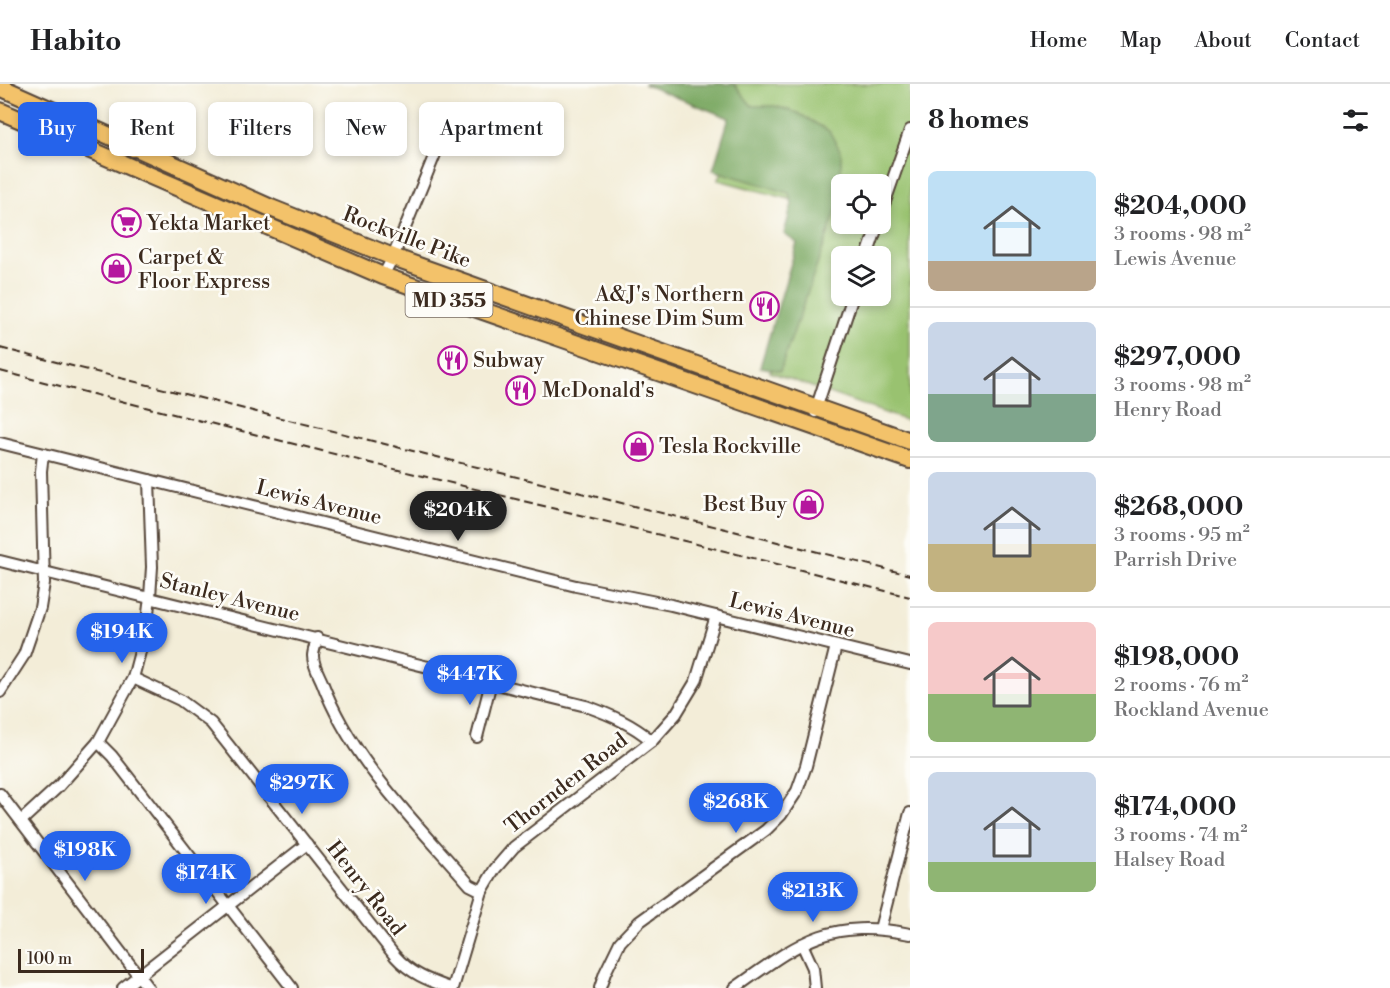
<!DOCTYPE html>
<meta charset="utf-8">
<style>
:root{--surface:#fff;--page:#f6f6f6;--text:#202124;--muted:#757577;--line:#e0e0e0;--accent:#2563eb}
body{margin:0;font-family:"Libre Bodoni",serif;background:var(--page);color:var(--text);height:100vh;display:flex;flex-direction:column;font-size:22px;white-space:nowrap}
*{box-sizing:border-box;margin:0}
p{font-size:20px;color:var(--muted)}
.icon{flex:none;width:33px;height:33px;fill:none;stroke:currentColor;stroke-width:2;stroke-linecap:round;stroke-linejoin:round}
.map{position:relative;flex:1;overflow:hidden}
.drawer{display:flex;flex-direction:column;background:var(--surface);width:480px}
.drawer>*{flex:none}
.banner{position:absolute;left:18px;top:18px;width:570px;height:54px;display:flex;gap:12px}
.controls{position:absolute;left:831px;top:90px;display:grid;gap:12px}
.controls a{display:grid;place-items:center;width:60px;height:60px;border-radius:9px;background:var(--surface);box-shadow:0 3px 9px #0003;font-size:30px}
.scale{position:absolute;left:18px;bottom:15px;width:126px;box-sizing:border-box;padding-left:6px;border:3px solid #3b2a1e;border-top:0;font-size:16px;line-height:21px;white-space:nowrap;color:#3b2a1e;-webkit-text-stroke:4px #fdfcf7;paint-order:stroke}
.price{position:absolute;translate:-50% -51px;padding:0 14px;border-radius:21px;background:var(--accent);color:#fff;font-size:20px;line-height:39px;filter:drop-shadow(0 2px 3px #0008)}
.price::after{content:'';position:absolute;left:50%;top:36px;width:18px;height:14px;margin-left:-9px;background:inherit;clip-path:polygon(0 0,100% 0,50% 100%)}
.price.active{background:#222;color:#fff}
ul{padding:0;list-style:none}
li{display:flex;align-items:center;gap:18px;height:150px;padding:0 18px}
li+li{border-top:2px solid var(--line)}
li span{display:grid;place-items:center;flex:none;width:168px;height:120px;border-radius:9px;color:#555}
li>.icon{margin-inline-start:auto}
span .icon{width:72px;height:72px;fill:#fffc;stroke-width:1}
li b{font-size:26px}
h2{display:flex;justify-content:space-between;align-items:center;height:72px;padding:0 18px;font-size:26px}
.tag{padding:0 21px;border-radius:9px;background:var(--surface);box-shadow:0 3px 9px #0003;font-size:21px;line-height:54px}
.tag.active{background:var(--accent);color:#fff}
header{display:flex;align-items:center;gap:36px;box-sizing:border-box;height:84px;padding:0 30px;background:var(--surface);border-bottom:2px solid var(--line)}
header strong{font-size:28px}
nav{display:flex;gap:33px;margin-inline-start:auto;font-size:21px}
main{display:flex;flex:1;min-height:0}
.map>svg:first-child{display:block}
</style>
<header>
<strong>Habito</strong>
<nav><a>Home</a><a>Map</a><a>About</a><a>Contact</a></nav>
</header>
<main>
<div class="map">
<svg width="910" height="904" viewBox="0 0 910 904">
<rect width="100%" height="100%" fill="#fdfcf7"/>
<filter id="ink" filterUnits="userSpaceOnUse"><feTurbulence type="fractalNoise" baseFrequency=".0167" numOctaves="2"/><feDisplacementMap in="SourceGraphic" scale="12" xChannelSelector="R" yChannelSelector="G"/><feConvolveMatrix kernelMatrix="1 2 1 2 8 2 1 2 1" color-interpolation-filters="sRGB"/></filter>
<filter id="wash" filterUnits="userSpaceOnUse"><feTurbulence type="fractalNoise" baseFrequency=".008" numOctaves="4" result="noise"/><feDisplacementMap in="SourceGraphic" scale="24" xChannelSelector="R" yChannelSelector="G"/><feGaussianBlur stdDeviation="1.35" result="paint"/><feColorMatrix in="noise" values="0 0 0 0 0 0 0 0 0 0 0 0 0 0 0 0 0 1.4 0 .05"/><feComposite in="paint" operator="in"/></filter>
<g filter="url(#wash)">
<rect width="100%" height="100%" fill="#f3edd8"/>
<path fill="#99c26f" stroke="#6a7646" stroke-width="1.5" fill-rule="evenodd" d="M664 0H910V338L770 288 804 156 808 120 718 96 748 38ZM842 100H880V140H842ZM842 172H880V212H842Z"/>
<polygon fill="#7aa862" stroke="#5a6940" stroke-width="1.5" points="643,0 734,0 752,22 775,22 798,29 829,47 841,68 841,113 780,287 760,283 797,159 784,150 792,120 789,109 713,86 729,34"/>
</g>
<g filter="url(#ink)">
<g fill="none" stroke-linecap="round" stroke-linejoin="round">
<defs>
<g id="minor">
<polyline points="880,132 910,46"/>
<polyline points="867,172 878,140"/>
<polyline points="383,192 393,173 442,53"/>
<polyline points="815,328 853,212"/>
<polyline points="0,359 576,502 671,521 910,580"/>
<path d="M0 477 586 622C611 631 632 640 652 657"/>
<path d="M317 554C316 560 313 567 313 572 313 581 319 591 322 598 352 678 416 738 470 801L482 807"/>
<path d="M133 594 180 616 211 639 395 872C411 890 428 896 450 904"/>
<polyline points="0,608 24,571 40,524 44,499 41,387 43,370"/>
<polyline points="477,653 491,598"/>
<polyline points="98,658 112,672 292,904"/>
<polyline points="0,710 148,904"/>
<polyline points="21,737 59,702 98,658 133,594 146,545 150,513 152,483 149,396"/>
<polyline points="880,845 910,729"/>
<polyline points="802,860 813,884 815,904"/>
<polyline points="123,904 307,760"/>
<polyline points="453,904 482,807 495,785 514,763 652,657 676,630 696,597 716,532"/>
<polyline points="600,904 605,889 620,858 639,838 766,746 781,731 797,707 806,682 836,562"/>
<path d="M735 904C800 858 828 834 910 850"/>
</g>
<g id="primary">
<polyline points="0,3 271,124 393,173 910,357"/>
<polyline points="0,27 383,192 910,376"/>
<polyline points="124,33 125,47 133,64"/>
</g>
</defs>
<use href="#minor" stroke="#57473a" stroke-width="14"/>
<use href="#primary" stroke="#57473a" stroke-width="20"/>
<use href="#minor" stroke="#fff" stroke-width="10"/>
<use href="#primary" stroke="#f3c26a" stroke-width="16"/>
<g stroke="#3b2a1e" stroke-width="2" stroke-dasharray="9 4.5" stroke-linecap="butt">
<polyline points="0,264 910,491"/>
<polyline points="0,287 910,513"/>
</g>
</g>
</g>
<defs>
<symbol id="supermarket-ring" viewBox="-11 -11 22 22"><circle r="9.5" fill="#fdfcf7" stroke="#b5179e" stroke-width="1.5"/><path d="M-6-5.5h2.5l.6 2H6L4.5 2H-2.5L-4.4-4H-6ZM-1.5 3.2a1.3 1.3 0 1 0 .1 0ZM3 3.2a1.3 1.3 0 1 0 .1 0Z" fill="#b5179e"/></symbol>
<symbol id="shop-ring" viewBox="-11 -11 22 22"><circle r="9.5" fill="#fdfcf7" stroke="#b5179e" stroke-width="1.5"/><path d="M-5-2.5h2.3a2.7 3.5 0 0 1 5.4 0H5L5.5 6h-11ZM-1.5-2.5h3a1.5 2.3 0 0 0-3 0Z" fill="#b5179e"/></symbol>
<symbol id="restaurant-ring" viewBox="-11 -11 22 22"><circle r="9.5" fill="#fdfcf7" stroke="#b5179e" stroke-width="1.5"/><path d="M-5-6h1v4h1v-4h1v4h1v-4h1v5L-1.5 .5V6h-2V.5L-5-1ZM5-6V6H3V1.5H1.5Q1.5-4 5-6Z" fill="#b5179e"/></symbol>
</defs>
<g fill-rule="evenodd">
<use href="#supermarket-ring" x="110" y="122" width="33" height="33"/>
<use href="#shop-ring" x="100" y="168" width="33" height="33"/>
<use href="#restaurant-ring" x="748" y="206" width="33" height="33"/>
<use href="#restaurant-ring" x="436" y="260" width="33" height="33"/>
<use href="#restaurant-ring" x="504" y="290" width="33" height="33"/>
<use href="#shop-ring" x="622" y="346" width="33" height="33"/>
<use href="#shop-ring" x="792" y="404" width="33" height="33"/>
</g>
<g text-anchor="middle" stroke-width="5" stroke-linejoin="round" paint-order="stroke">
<rect fill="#fdfcf7" stroke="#75695f" stroke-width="1.5" x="405.5" y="199" width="87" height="34" rx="4.5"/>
<g font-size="20" font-weight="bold" fill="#3b2a1e">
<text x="449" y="223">MD 355</text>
</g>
<g font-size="21" fill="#3b2a1e" stroke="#fdfcf7" text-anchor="start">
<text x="147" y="146">Yekta Market</text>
<text x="138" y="180">Carpet &amp;<tspan x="138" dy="24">Floor Express</tspan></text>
<text x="744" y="217" text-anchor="end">A&amp;J's Northern<tspan x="744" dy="24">Chinese Dim Sum</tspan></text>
<text x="473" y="283">Subway</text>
<text x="542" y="313">McDonald's</text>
<text x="659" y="369">Tesla Rockville</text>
<text x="787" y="427" text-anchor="end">Best Buy</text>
</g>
<g font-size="21" fill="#3b2a1e" stroke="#fdfcf7">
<text transform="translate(407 153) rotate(21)" y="7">Rockville Pike</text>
<text transform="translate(319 418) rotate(14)" y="7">Lewis Avenue</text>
<text transform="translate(230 513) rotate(14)" y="7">Stanley Avenue</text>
<text transform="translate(792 531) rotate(14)" y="7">Lewis Avenue</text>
<text transform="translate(566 699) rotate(-38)" y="7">Thornden Road</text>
<text transform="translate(366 804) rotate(52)" y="7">Henry Road</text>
</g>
</g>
</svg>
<div class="controls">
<a><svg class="icon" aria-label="locate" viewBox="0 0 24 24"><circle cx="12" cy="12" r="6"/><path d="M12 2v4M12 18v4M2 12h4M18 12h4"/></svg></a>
<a><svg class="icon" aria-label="layers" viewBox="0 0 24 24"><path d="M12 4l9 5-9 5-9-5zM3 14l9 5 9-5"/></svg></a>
</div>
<div class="scale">100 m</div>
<b class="price active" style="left:458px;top:458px">$204K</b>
<b class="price" style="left:122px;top:580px">$194K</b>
<b class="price" style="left:470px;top:622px">$447K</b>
<b class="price" style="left:302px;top:731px">$297K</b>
<b class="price" style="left:736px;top:750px">$268K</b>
<b class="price" style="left:85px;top:798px">$198K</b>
<b class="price" style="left:206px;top:821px">$174K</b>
<b class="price" style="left:813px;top:839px">$213K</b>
<div class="banner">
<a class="tag active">Buy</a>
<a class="tag">Rent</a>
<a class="tag">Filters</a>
<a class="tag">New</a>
<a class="tag">Apartment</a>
</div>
</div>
<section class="drawer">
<h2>8 homes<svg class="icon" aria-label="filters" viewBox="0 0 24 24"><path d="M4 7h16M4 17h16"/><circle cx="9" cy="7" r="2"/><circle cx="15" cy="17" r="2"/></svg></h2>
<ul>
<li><span style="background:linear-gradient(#bfe0f5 75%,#b9a48a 0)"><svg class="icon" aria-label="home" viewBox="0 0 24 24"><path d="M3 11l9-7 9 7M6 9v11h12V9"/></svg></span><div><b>$204,000</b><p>3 rooms · 98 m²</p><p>Lewis Avenue</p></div></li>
<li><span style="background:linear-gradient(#c9d6e8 60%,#7fa58c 0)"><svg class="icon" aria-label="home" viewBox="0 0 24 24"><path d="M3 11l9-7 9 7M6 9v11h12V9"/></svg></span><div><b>$297,000</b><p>3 rooms · 98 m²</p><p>Henry Road</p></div></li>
<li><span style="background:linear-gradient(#c9d6e8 60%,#c2b280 0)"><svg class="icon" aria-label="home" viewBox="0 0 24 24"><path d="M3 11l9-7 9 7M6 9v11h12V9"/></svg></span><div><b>$268,000</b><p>3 rooms · 95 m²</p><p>Parrish Drive</p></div></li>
<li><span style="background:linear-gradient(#f6c9c9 60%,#8fb573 0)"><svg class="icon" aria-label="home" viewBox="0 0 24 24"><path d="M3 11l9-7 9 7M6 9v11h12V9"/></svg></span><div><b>$198,000</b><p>2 rooms · 76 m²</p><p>Rockland Avenue</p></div></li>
<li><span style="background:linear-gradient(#c9d6e8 75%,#8fb573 0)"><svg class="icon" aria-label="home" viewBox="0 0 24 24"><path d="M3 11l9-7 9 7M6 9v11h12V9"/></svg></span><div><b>$174,000</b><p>3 rooms · 74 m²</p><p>Halsey Road</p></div></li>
</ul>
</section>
</main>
